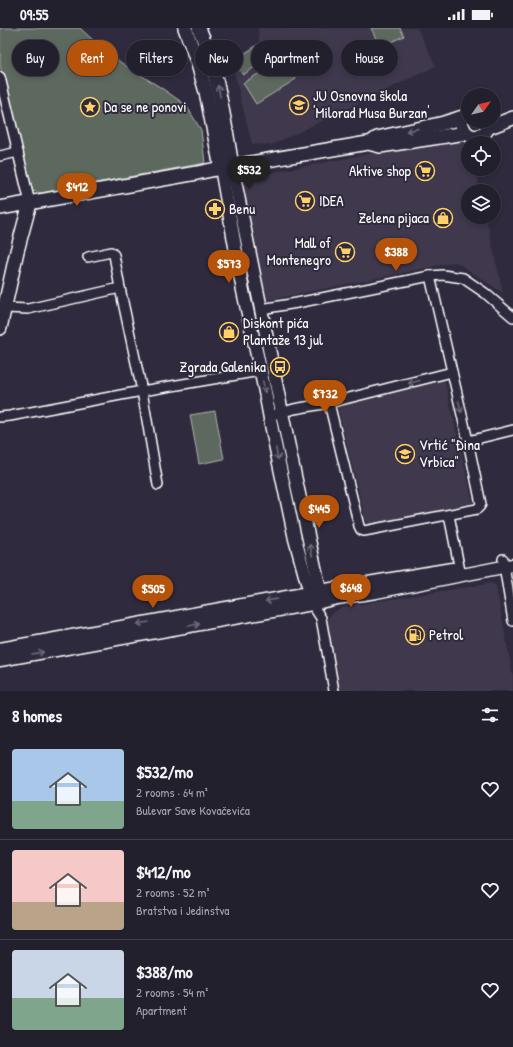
<!DOCTYPE html>
<meta charset="utf-8">
<style>
:root{--surface:#23202e;--page:#2b2836;--text:#f1f3f6;--muted:#a3a3aa;--line:#403e4a;--accent:#b45309}
body{margin:0;font-family:"Patrick Hand",sans-serif;background:var(--page);color:var(--text);height:100vh;display:flex;flex-direction:column;font-size:15px;white-space:nowrap}
*{box-sizing:border-box;margin:0}
p{font-size:13px;color:var(--muted)}
.icon{flex:none;width:22px;height:22px;fill:none;stroke:currentColor;stroke-width:2;stroke-linecap:round;stroke-linejoin:round}
.map{position:relative;height:663px;overflow:hidden}
.sheet{display:flex;flex-direction:column;background:var(--surface);flex:1}
.sheet>*{flex:none}
.hud{position:absolute;left:12px;top:12px;width:489px;height:36px;display:flex;gap:8px}
.needle{width:26px;rotate:56deg}
.tools{position:absolute;left:461px;top:60px;display:grid;gap:8px}
.tools a{display:grid;place-items:center;width:40px;height:40px;border-radius:50%;background:var(--surface);box-shadow:0 2px 6px #0003,0 0 0 1px var(--line);font-size:20px}
.price{position:absolute;translate:-50% -34px;padding:0 9px;border-radius:14px;background:var(--accent);color:#fff;font-size:13px;line-height:26px;filter:drop-shadow(0 1px 2px #0008)}
.price::after{content:'';position:absolute;left:50%;top:24px;width:12px;height:9px;margin-left:-6px;background:inherit;clip-path:polygon(0 0,100% 0,50% 100%)}
.price.active{background:#222;color:#fff}
ul{padding:0;list-style:none}
li{display:flex;align-items:center;gap:12px;height:100px;padding:0 12px}
li+li{border-top:1px solid var(--line)}
li span{display:grid;place-items:center;flex:none;width:112px;height:80px;border-radius:4px;color:#555}
li>.icon{margin-inline-start:auto}
span .icon{width:48px;height:48px;fill:#fffc;stroke-width:1}
li b{font-size:17px}
h2{display:flex;justify-content:space-between;align-items:center;height:48px;padding:0 12px;font-size:17px}
.pill{padding:0 14px;border-radius:18px;background:var(--surface);box-shadow:0 2px 6px #0003,0 0 0 1px var(--line);font-size:14px;line-height:36px}
.pill.active{background:var(--accent);color:#fff}
.status{display:flex;justify-content:space-between;align-items:center;height:28px;padding:0 20px;background:var(--surface);direction:ltr}
.status svg{height:11px;fill:currentColor}
.map>svg:first-child{display:block}
</style>
<div class="status"><b>09:55</b><svg viewBox="0 0 49 12"><path d="M0 12V9h3v3zM5 12V6h3v6zM10 12V3h3v9zM15 12V0h3v12zM26 1h20v11H26zM47 4h2v5h-2z"/></svg></div>
<div class="map">
<svg width="513" height="663" viewBox="0 0 513 663">
<rect width="100%" height="100%" fill="#2f2a3d"/>
<filter id="ink" filterUnits="userSpaceOnUse"><feTurbulence type="fractalNoise" baseFrequency=".025" numOctaves="2"/><feDisplacementMap in="SourceGraphic" scale="8" xChannelSelector="R" yChannelSelector="G"/><feConvolveMatrix kernelMatrix="1 2 1 2 8 2 1 2 1" color-interpolation-filters="sRGB"/></filter>
<g filter="url(#ink)">
<g fill="#41384d">
<polygon points="258,0 417,0 436,38 272,117 252,116 231,32 259,14"/>
<polygon points="463,108 469,111 470,115 468,115 468,141 476,141 480,163 468,163 468,189 486,189 503,265 456,234 264,273 242,150"/>
<polygon points="444,350 473,475 367,498 337,377"/>
<polygon points="492,555 496,558 513,648 513,663 339,663 327,594 331,586 342,579"/>
</g>
<g fill="#5d695e" stroke="#aeb4ae">
<polygon points="0,0 80,0 109,27 163,61 186,77 201,102 205,135 41,165 33,163 27,155 0,37"/>
<polygon points="371,0 400,0 404,8 380,19"/>
<polygon points="258,17 267,31 243,47 233,33"/>
<polygon points="283,31 296,51 256,76 243,55"/>
<polygon points="241,200 272,358 268,359 236,205"/>
<polygon points="215,383 224,431 199,436 190,387"/>
<polygon points="282,408 310,541 307,541 278,409"/>
</g>
<g fill="none" stroke-linecap="round" stroke-linejoin="round">
<defs>
<g id="minor">
<polyline points="0,49 30,175"/>
<polyline points="0,128 18,124"/>
<polyline points="88,229 111,224 114,227 120,260 142,363 158,457"/>
<polyline points="5,280 28,281 120,260"/>
<polyline points="261,281 297,275 430,248 443,247 463,250 485,265 513,289"/>
<polyline points="329,375 359,498 361,502 364,503 477,481 480,478 481,476 468,413 430,248"/>
<polyline points="276,386 294,381 329,375 452,344"/>
<polyline points="0,389 10,388 142,363 260,343"/>
<polyline points="468,413 513,402"/>
<polyline points="449,487 461,548"/>
<polyline points="503,531 513,593"/>
<polyline points="312,576 321,590 334,663"/>
</g>
<g id="tertiary">
<polyline points="232,138 292,434 322,571"/>
<polyline points="221,140 243,263 265,364 273,407 295,511 312,573"/>
<polyline points="0,621 320,563 452,541"/>
<polyline points="0,632 312,576 337,570 376,564 513,537"/>
</g>
<g id="secondary">
<polyline points="185,0 198,36 206,64 221,140"/>
<path d="M199 0C218 44 224 91 232 138"/>
<path d="M462 97C467 115 490 111 488 93"/>
<polyline points="487,100 513,90"/>
<polyline points="373,113 377,110 444,95 463,89"/>
<polyline points="0,180 197,145 221,140 368,115 380,118 466,105"/>
<polyline points="0,300 17,223 30,175"/>
</g>
</defs>
<use href="#minor" stroke="#fff" stroke-width="12"/>
<use href="#tertiary" stroke="#fff" stroke-width="15"/>
<use href="#secondary" stroke="#fff" stroke-width="16"/>
<use href="#minor" stroke="#2f2a3d" stroke-width="9"/>
<use href="#tertiary" stroke="#2f2a3d" stroke-width="12"/>
<use href="#secondary" stroke="#2f2a3d" stroke-width="13"/>
</g>
<defs><path id="oneway-shaft" d="M-6 0H5M1.5-3L5.5 0L1.5 3" fill="none" stroke-width="1.6" stroke-linecap="round" stroke-linejoin="round"/></defs>
<g stroke="#6d6a77">
<use href="#oneway-shaft" transform="translate(219 63) rotate(-101)"/>
<use href="#oneway-shaft" transform="translate(412 102) rotate(167)"/>
<use href="#oneway-shaft" transform="translate(414 354) rotate(166)"/>
<use href="#oneway-shaft" transform="translate(264 359) rotate(78)"/>
<use href="#oneway-shaft" transform="translate(460 379) rotate(77)"/>
<use href="#oneway-shaft" transform="translate(277 426) rotate(78)"/>
<use href="#oneway-shaft" transform="translate(311 522) rotate(-102)"/>
<use href="#oneway-shaft" transform="translate(271 572) rotate(170)"/>
<use href="#oneway-shaft" transform="translate(143 595) rotate(170)"/>
<use href="#oneway-shaft" transform="translate(194 597) rotate(-10)"/>
<use href="#oneway-shaft" transform="translate(38 625) rotate(-10)"/>
</g>
</g>
<defs>
<symbol id="school-ring" viewBox="-11 -11 22 22"><circle r="9.5" fill="#2f2a3d" stroke="#ffd166" stroke-width="1.5"/><path d="M0-5L7-2L0 1L-7-2ZM-4 1L0 2.5L4 1V4Q0 6-4 4Z" fill="#ffd166"/></symbol>
<symbol id="sight-ring" viewBox="-11 -11 22 22"><circle r="9.5" fill="#2f2a3d" stroke="#ffd166" stroke-width="1.5"/><path d="M0-6L1.8-2.2L6-1.7L2.9 1.2L3.7 5.4L0 3.3L-3.7 5.4L-2.9 1.2L-6-1.7L-1.8-2.2Z" fill="#ffd166"/></symbol>
<symbol id="supermarket-ring" viewBox="-11 -11 22 22"><circle r="9.5" fill="#2f2a3d" stroke="#ffd166" stroke-width="1.5"/><path d="M-6-5.5h2.5l.6 2H6L4.5 2H-2.5L-4.4-4H-6ZM-1.5 3.2a1.3 1.3 0 1 0 .1 0ZM3 3.2a1.3 1.3 0 1 0 .1 0Z" fill="#ffd166"/></symbol>
<symbol id="pharmacy-ring" viewBox="-11 -11 22 22"><circle r="9.5" fill="#2f2a3d" stroke="#ffd166" stroke-width="1.5"/><path d="M-2-6h4v4h4v4h-4v4h-4v-4h-4v-4h4Z" fill="#ffd166"/></symbol>
<symbol id="shop-ring" viewBox="-11 -11 22 22"><circle r="9.5" fill="#2f2a3d" stroke="#ffd166" stroke-width="1.5"/><path d="M-5-2.5h2.3a2.7 3.5 0 0 1 5.4 0H5L5.5 6h-11ZM-1.5-2.5h3a1.5 2.3 0 0 0-3 0Z" fill="#ffd166"/></symbol>
<symbol id="bus-ring" viewBox="-11 -11 22 22"><circle r="9.5" fill="#2f2a3d" stroke="#ffd166" stroke-width="1.5"/><path d="M-5-6H5V4H4V6H2V4H-2V6H-4V4H-5ZM-3.5-4V0h7V-4ZM-3.5 1.2v1.5H-2V1.2ZM2 1.2v1.5H3.5V1.2Z" fill="#ffd166"/></symbol>
<symbol id="fuel-ring" viewBox="-11 -11 22 22"><circle r="9.5" fill="#2f2a3d" stroke="#ffd166" stroke-width="1.5"/><path d="M-5.5-6h7V0h2V4h1.3V-2.5L3-4.5l.8-.8L6-3V5H2.5V1h-1V6h-7ZM-4.2-4.7v3.2H.2V-4.7Z" fill="#ffd166"/></symbol>
</defs>
<g fill-rule="evenodd">
<use href="#school-ring" x="288" y="66" width="22" height="22"/>
<use href="#sight-ring" x="79" y="68" width="22" height="22"/>
<use href="#supermarket-ring" x="414" y="132" width="22" height="22"/>
<use href="#supermarket-ring" x="294" y="162" width="22" height="22"/>
<use href="#pharmacy-ring" x="204" y="170" width="22" height="22"/>
<use href="#shop-ring" x="432" y="179" width="22" height="22"/>
<use href="#supermarket-ring" x="334" y="213" width="22" height="22"/>
<use href="#shop-ring" x="218" y="293" width="22" height="22"/>
<use href="#bus-ring" x="269" y="328" width="22" height="22"/>
<use href="#school-ring" x="394" y="415" width="22" height="22"/>
<use href="#fuel-ring" x="404" y="596" width="22" height="22"/>
</g>
<g text-anchor="middle" stroke-width="4" stroke-linejoin="round" paint-order="stroke">
<g font-size="15" fill="#fff" stroke="#2f2a3d" text-anchor="start">
<text x="313" y="73">JU Osnovna škola<tspan x="313" dy="17">'Milorad Musa Burzan'</tspan></text>
<text x="104" y="84">Da se ne ponovi</text>
<text x="411" y="148" text-anchor="end">Aktive shop</text>
<text x="319" y="178">IDEA</text>
<text x="229" y="186">Benu</text>
<text x="429" y="195" text-anchor="end">Zelena pijaca</text>
<text x="331" y="220" text-anchor="end">Mall of<tspan x="331" dy="17">Montenegro</tspan></text>
<text x="243" y="300">Diskont pića<tspan x="243" dy="17">Plantaže 13 jul</tspan></text>
<text x="266" y="344" text-anchor="end">Zgrada Galenika</text>
<text x="419" y="422">Vrtić "Đina<tspan x="419" dy="17">Vrbica"</tspan></text>
<text x="429" y="612">Petrol</text>
</g>
</g>
</svg>
<div class="tools">
<a><svg class="needle" viewBox="-14 -14 28 28"><path d="M0-13l5 13h-10z" fill="#e53935"/><path d="M0 13l5-13h-10z" fill="#a3a3aa"/></svg></a>
<a><svg class="icon" aria-label="locate" viewBox="0 0 24 24"><circle cx="12" cy="12" r="6"/><path d="M12 2v4M12 18v4M2 12h4M18 12h4"/></svg></a>
<a><svg class="icon" aria-label="layers" viewBox="0 0 24 24"><path d="M12 4l9 5-9 5-9-5zM3 14l9 5 9-5"/></svg></a>
</div>
<b class="price active" style="left:249px;top:162px">$532</b>
<b class="price" style="left:77px;top:179px">$412</b>
<b class="price" style="left:396px;top:244px">$388</b>
<b class="price" style="left:229px;top:256px">$573</b>
<b class="price" style="left:325px;top:386px">$732</b>
<b class="price" style="left:319px;top:501px">$445</b>
<b class="price" style="left:351px;top:580px">$648</b>
<b class="price" style="left:153px;top:581px">$505</b>
<div class="hud">
<a class="pill">Buy</a>
<a class="pill active">Rent</a>
<a class="pill">Filters</a>
<a class="pill">New</a>
<a class="pill">Apartment</a>
<a class="pill">House</a>
</div>
</div>
<section class="sheet">
<h2>8 homes<svg class="icon" aria-label="filters" viewBox="0 0 24 24"><path d="M4 7h16M4 17h16"/><circle cx="9" cy="7" r="2"/><circle cx="15" cy="17" r="2"/></svg></h2>
<ul>
<li><span style="background:linear-gradient(#a9c7e8 65%,#7fa58c 0)"><svg class="icon" aria-label="home" viewBox="0 0 24 24"><path d="M3 11l9-7 9 7M6 9v11h12V9"/></svg></span><div><b>$532/mo</b><p>2 rooms · 64 m²</p><p>Bulevar Save Kovačevića</p></div><svg class="icon" aria-label="heart" viewBox="0 0 24 24"><path d="M12 20l-8-8c-3-5 5-10 8-4 3-6 11-1 8 4z"/></svg></li>
<li><span style="background:linear-gradient(#f6c9c9 65%,#b9a48a 0)"><svg class="icon" aria-label="home" viewBox="0 0 24 24"><path d="M3 11l9-7 9 7M6 9v11h12V9"/></svg></span><div><b>$412/mo</b><p>2 rooms · 52 m²</p><p>Bratstva i Jedinstva</p></div><svg class="icon" aria-label="heart" viewBox="0 0 24 24"><path d="M12 20l-8-8c-3-5 5-10 8-4 3-6 11-1 8 4z"/></svg></li>
<li><span style="background:linear-gradient(#c9d6e8 60%,#7fa58c 0)"><svg class="icon" aria-label="home" viewBox="0 0 24 24"><path d="M3 11l9-7 9 7M6 9v11h12V9"/></svg></span><div><b>$388/mo</b><p>2 rooms · 54 m²</p><p>Apartment</p></div><svg class="icon" aria-label="heart" viewBox="0 0 24 24"><path d="M12 20l-8-8c-3-5 5-10 8-4 3-6 11-1 8 4z"/></svg></li>
</ul>
</section>
